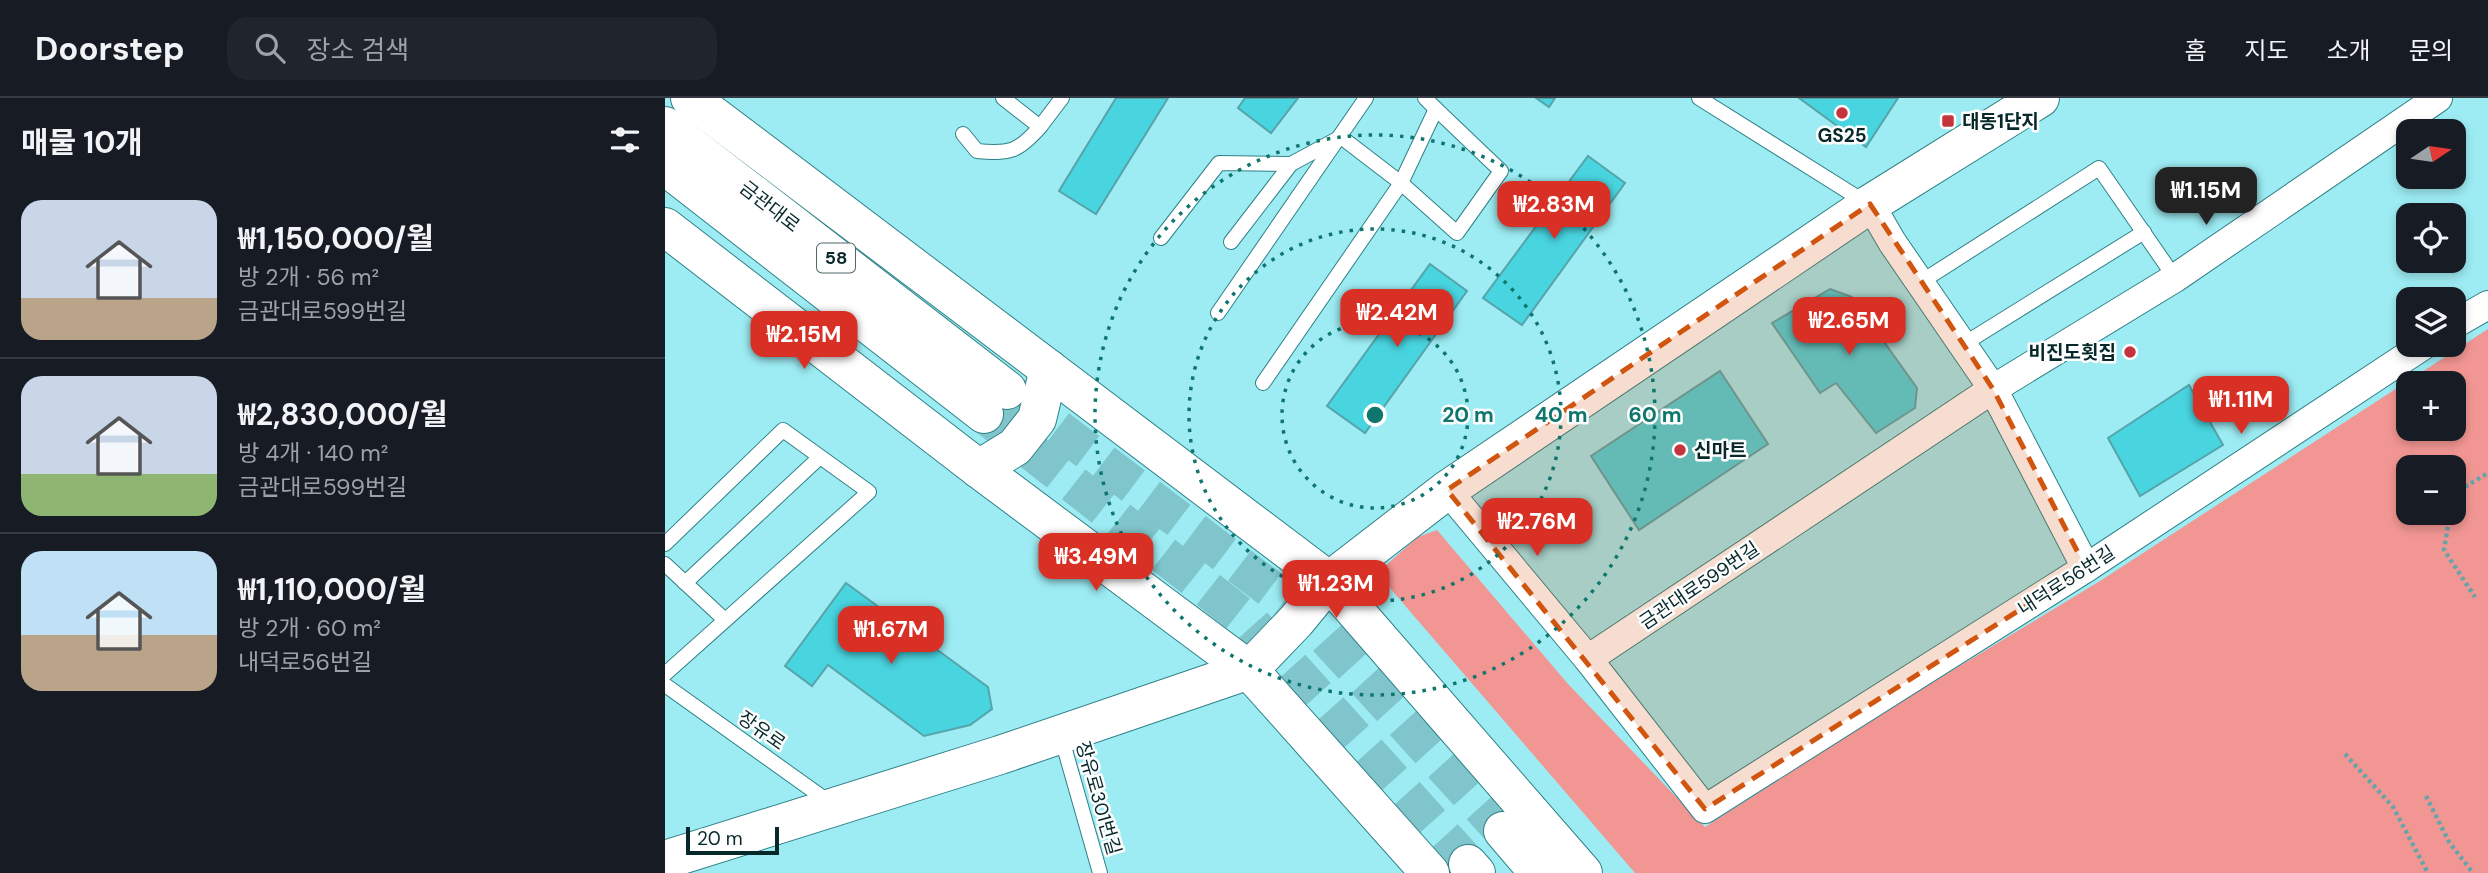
<!DOCTYPE html>
<html lang="ko">
<meta charset="utf-8">
<style>
:root{--surface:#171b24;--page:#20242c;--text:#f1f3f6;--muted:#9ea1a6;--line:#363941;--accent:#d93025}
body{margin:0;font-family:"DM Sans","Noto Sans KR",sans-serif;background:var(--page);color:var(--text);height:100vh;display:flex;flex-direction:column;font-size:26px;white-space:nowrap}
*{box-sizing:border-box;margin:0}
p{font-size:23px;color:var(--muted)}
.icon{flex:none;width:38px;height:38px;fill:none;stroke:currentColor;stroke-width:2;stroke-linecap:round;stroke-linejoin:round}
.map{position:relative;flex:1;overflow:hidden}
.details{display:flex;flex-direction:column;background:var(--surface);width:665px}
.details>*{flex:none}
.needle{width:46px;rotate:77deg}
.fabs{position:absolute;left:1731px;top:21px;display:grid;gap:14px}
.fabs a{display:grid;place-items:center;width:70px;height:70px;border-radius:14px;background:var(--surface);box-shadow:0 4px 10px #0003;font-size:35px}
.scale{position:absolute;left:21px;bottom:18px;width:93px;box-sizing:border-box;padding-left:7px;border:4px solid #06282b;border-top:0;font-size:19px;line-height:24px;white-space:nowrap;color:#06282b;-webkit-text-stroke:5px #fdfdfd;paint-order:stroke}
.price{position:absolute;translate:-50% -60px;padding:0 16px;border-radius:14px;background:var(--accent);color:#fff;font-size:23px;line-height:46px;filter:drop-shadow(0 2px 4px #0008)}
.price::after{content:'';position:absolute;left:50%;top:42px;width:21px;height:16px;margin-left:-10px;background:inherit;clip-path:polygon(0 0,100% 0,50% 100%)}
.price.current{background:#222;color:#fff}
ul{padding:0;list-style:none}
li{display:flex;align-items:center;gap:21px;height:175px;padding:0 21px}
li+li{border-top:2px solid var(--line)}
li span{display:grid;place-items:center;flex:none;width:196px;height:140px;border-radius:21px;color:#555}
li>.icon{margin-inline-start:auto}
span .icon{width:84px;height:84px;fill:#fffc;stroke-width:1}
li b{font-size:30px}
h2{display:flex;justify-content:space-between;align-items:center;height:84px;padding:0 21px;font-size:30px}
header{display:flex;align-items:center;gap:42px;box-sizing:border-box;height:98px;padding:0 35px;background:var(--surface);border-bottom:2px solid var(--line)}
header strong{font-size:33px}
nav{display:flex;gap:38px;margin-inline-start:auto;font-size:24px}
.search{width:490px;height:63px;background:var(--page);display:flex;align-items:center;gap:18px;box-sizing:border-box;padding:0 24px;border-radius:21px;color:var(--muted);font-size:26px}
main{display:flex;flex:1;min-height:0}
.map>svg:first-child{display:block}
</style>
<header>
<strong>Doorstep</strong>
<div class="search"><svg class="icon" aria-label="search" viewBox="0 0 24 24"><circle cx="10" cy="10" r="6"/><path d="M15 15l6 6"/></svg>장소 검색</div>
<nav><a>홈</a><a>지도</a><a>소개</a><a>문의</a></nav>
</header>
<main>
<section class="details">
<h2>매물 10개<svg class="icon" aria-label="filters" viewBox="0 0 24 24"><path d="M4 7h16M4 17h16"/><circle cx="9" cy="7" r="2"/><circle cx="15" cy="17" r="2"/></svg></h2>
<ul>
<li><span style="background:linear-gradient(#c9d6e8 70%,#b9a48a 0)"><svg class="icon" aria-label="home" viewBox="0 0 24 24"><path d="M3 11l9-7 9 7M6 9v11h12V9"/></svg></span><div><b>₩1,150,000/월</b><p>방 2개 · 56 m²</p><p>금관대로599번길</p></div></li>
<li><span style="background:linear-gradient(#c9d6e8 70%,#8fb573 0)"><svg class="icon" aria-label="home" viewBox="0 0 24 24"><path d="M3 11l9-7 9 7M6 9v11h12V9"/></svg></span><div><b>₩2,830,000/월</b><p>방 4개 · 140 m²</p><p>금관대로599번길</p></div></li>
<li><span style="background:linear-gradient(#bfe0f5 60%,#b9a48a 0)"><svg class="icon" aria-label="home" viewBox="0 0 24 24"><path d="M3 11l9-7 9 7M6 9v11h12V9"/></svg></span><div><b>₩1,110,000/월</b><p>방 2개 · 60 m²</p><p>내덕로56번길</p></div></li>
</ul>
</section>
<div class="map">
<svg width="1823" height="775" viewBox="0 0 1823 775">
<rect width="100%" height="100%" fill="#9decf3"/>
<path fill="#f29693" fill-rule="evenodd" d="M1823 231V775H970L712 475 753 439 772 432 903 586 1040 729 1240 601 1435 483ZM1743 285H1788V331H1743ZM1743 369H1788V415H1743Z"/>
<g fill="#49d5e0" stroke="#56a4aa" stroke-width="2">
<polygon points="451,0 503,0 431,116 394,93"/>
<polygon points="580,0 633,0 606,35 573,10"/>
<polygon points="871,0 890,0 884,9"/>
<polygon points="1134,0 1233,0 1201,49"/>
<polygon points="923,58 960,85 857,227 818,200"/>
<polygon points="765,166 802,193 700,335 662,308"/>
<polygon points="1165,191 1187,199 1252,290 1250,310 1211,335 1171,285 1155,295 1107,225"/>
<polygon points="1055,273 1103,346 974,432 926,358"/>
<polygon points="1524,287 1558,347 1475,398 1443,340"/>
<polygon points="181,485 323,589 327,611 305,627 259,638 163,567 147,588 120,568"/>
</g>
<g fill="none" stroke-linecap="round" stroke-linejoin="round">
<g stroke="#7fc5cb" stroke-width="38" stroke-dasharray="38 19" stroke-linecap="butt">
<polyline points="347,296 644,520 838,733"/>
<polyline points="319,316 588,527 803,766"/>
</g>
<defs>
<g id="lane">
<polyline points="338,0 375,29 397,0"/>
<polyline points="1034,0 1203,106"/>
<path d="M298 36 312 53C345 56 353 54 375 29"/>
<polyline points="496,140 554,65 626,66 676,39 736,85 792,135 836,73 771,11"/>
<polyline points="566,144 626,66"/>
<polyline points="1259,182 1434,70 1510,180"/>
<polyline points="553,215 701,0"/>
<polyline points="1302,244 1479,134"/>
<polyline points="598,285 736,85 771,11 760,0"/>
<polyline points="0,446 118,332 204,394 0,576"/>
<polyline points="0,466 60,522"/>
<polyline points="20,485 155,359"/>
<polyline points="0,587 164,704"/>
<polyline points="396,638 435,775"/>
</g>
<g id="street">
<polyline points="1205,106 1227,144 1328,291 1421,470"/>
<polyline points="1788,227 1823,207"/>
<polyline points="782,392 923,561 1040,711 1421,470 1759,247"/>
<polyline points="923,561 1328,291 1510,180 1773,0"/>
</g>
<g id="secondary">
<polyline points="25,0 664,483 918,775"/>
<polyline points="0,129 314,371 584,572 765,775"/>
<polyline points="314,371 350,349 372,321 384,271"/>
<polyline points="0,762 335,657 584,572 631,523 664,483 782,392 1205,106 1375,0"/>
</g>
<g id="primary">
<polyline points="0,28 342,292"/>
<polyline points="0,68 319,316"/>
<polyline points="838,733 874,775"/>
<polyline points="803,766 811,775"/>
</g>
</defs>
<use href="#lane" stroke="#2f8187" stroke-width="16"/>
<use href="#street" stroke="#2f8187" stroke-width="30"/>
<use href="#secondary" stroke="#2f8187" stroke-width="40"/>
<use href="#primary" stroke="#2f8187" stroke-width="40"/>
<g stroke="#66a4aa" stroke-width="4.5" stroke-dasharray="3.5 3.5" stroke-linecap="butt">
<polyline points="1788,396 1823,375"/>
<polyline points="1785,415 1779,452 1810,499"/>
<polyline points="1680,656 1728,709 1763,775"/>
<polyline points="1761,698 1784,744 1808,775"/>
</g>
<use href="#lane" stroke="#fff" stroke-width="14"/>
<use href="#street" stroke="#fff" stroke-width="28"/>
<use href="#secondary" stroke="#fff" stroke-width="38"/>
<use href="#primary" stroke="#fff" stroke-width="38"/>
</g>
<path fill="#d1540f" fill-opacity="0.2" stroke="#d1540f" stroke-width="5" stroke-dasharray="14 9" stroke-linejoin="round" d="M1205 106 1328 291 1421 470 1040 711 782 392Z"/>
<g fill="none" stroke="#0f766e" stroke-width="3.5" stroke-dasharray="3.5 7">
<circle cx="710" cy="317" r="93"/>
<circle cx="710" cy="317" r="186"/>
<circle cx="710" cy="317" r="280"/>
</g>
<g fill="#c4343d" stroke="#fdfdfd" stroke-width="2.5">
<circle cx="1177" cy="15" r="7"/>
<rect x="1276" y="16" width="14" height="14" rx="3.5"/>
<circle cx="1465" cy="254" r="7"/>
<circle cx="1015" cy="352" r="7"/>
</g>
<g text-anchor="middle" stroke-width="5" stroke-linejoin="round" paint-order="stroke">
<rect fill="#fdfdfd" stroke="#50686a" stroke-width="2" x="152" y="145.5" width="38" height="29" rx="5"/>
<g font-size="18" font-weight="bold" fill="#06282b">
<text x="171" y="166">58</text>
</g>
<g font-size="19" font-weight="bold" fill="#06282b" stroke="#fdfdfd" text-anchor="start">
<text x="1297" y="30">대동1단지</text>
<text x="1177" y="44" text-anchor="middle">GS25</text>
<text x="1451" y="261" text-anchor="end">비진도횟집</text>
<text x="1029" y="359">신마트</text>
</g>
<g font-size="19" fill="#06282b" stroke="#fdfdfd">
<text transform="translate(105 108) rotate(38)" y="7">금관대로</text>
<text transform="translate(1401 482) rotate(-33)" y="7">내덕로56번길</text>
<text transform="translate(1034 487) rotate(-34)" y="7">금관대로599번길</text>
<text transform="translate(97 632) rotate(35)" y="7">장유로</text>
<text transform="translate(434 700) rotate(74)" y="7">장유로301번길</text>
</g>
</g>
<circle cx="710" cy="317" r="10" fill="#0f766e" stroke="#fdfdfd" stroke-width="3.5"/>
<g font-size="21" text-anchor="middle" font-weight="bold" fill="#0f766e" stroke="#fdfdfd" stroke-width="5" stroke-linejoin="round" paint-order="stroke">
<text x="803" y="324">20 m</text>
<text x="896" y="324">40 m</text>
<text x="990" y="324">60 m</text>
</g>
</svg>
<div class="fabs">
<a><svg class="needle" viewBox="-14 -14 28 28"><path d="M0-13l5 13h-10z" fill="#e53935"/><path d="M0 13l5-13h-10z" fill="#9ea1a6"/></svg></a>
<a><svg class="icon" aria-label="locate" viewBox="0 0 24 24"><circle cx="12" cy="12" r="6"/><path d="M12 2v4M12 18v4M2 12h4M18 12h4"/></svg></a>
<a><svg class="icon" aria-label="layers" viewBox="0 0 24 24"><path d="M12 4l9 5-9 5-9-5zM3 14l9 5 9-5"/></svg></a>
<a>+</a>
<a>−</a>
</div>
<div class="scale">20 m</div>
<b class="price current" style="left:1541px;top:129px">₩1.15M</b>
<b class="price" style="left:889px;top:143px">₩2.83M</b>
<b class="price" style="left:732px;top:251px">₩2.42M</b>
<b class="price" style="left:1184px;top:259px">₩2.65M</b>
<b class="price" style="left:139px;top:273px">₩2.15M</b>
<b class="price" style="left:1576px;top:338px">₩1.11M</b>
<b class="price" style="left:872px;top:460px">₩2.76M</b>
<b class="price" style="left:431px;top:495px">₩3.49M</b>
<b class="price" style="left:671px;top:522px">₩1.23M</b>
<b class="price" style="left:226px;top:568px">₩1.67M</b>
</div>
</main>
